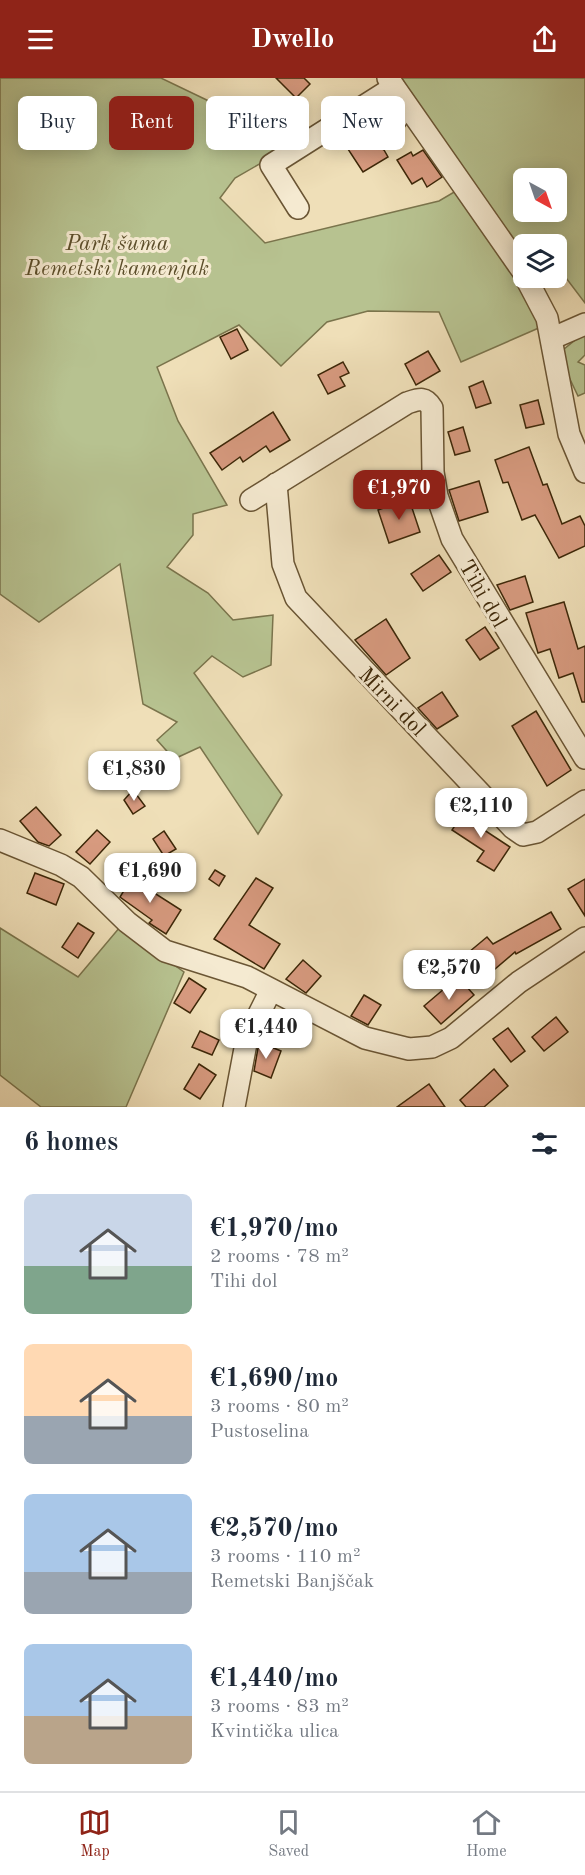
<!DOCTYPE html>
<meta charset="utf-8">
<style>
:root{--surface:#fff;--page:#f6f6f7;--text:#1f2937;--muted:#747a83;--line:#e0e1e3;--accent:#8f2418}
body{margin:0;font-family:"Old Standard TT",serif;background:var(--page);color:var(--text);height:100vh;display:flex;flex-direction:column;font-size:22px;white-space:nowrap}
*{box-sizing:border-box;margin:0}
p{font-size:20px;color:var(--muted)}
.icon{flex:none;width:33px;height:33px;fill:none;stroke:currentColor;stroke-width:2;stroke-linecap:round;stroke-linejoin:round}
.map{position:relative;height:1029px;overflow:hidden}
.sheet{display:flex;flex-direction:column;background:var(--surface);flex:1}
.sheet>*{flex:none}
.top-card{position:absolute;left:18px;top:18px;width:549px;height:54px;display:flex;gap:12px}
.needle{width:39px;rotate:140deg}
.fabs{position:absolute;left:513px;top:90px;display:grid;gap:12px}
.fabs a{display:grid;place-items:center;width:54px;height:54px;border-radius:9px;background:var(--surface);box-shadow:0 3px 15px #0003;font-size:30px}
.price{position:absolute;translate:-50% -51px;padding:0 14px;border-radius:12px;background:#fff;color:#222;font-size:20px;line-height:39px;filter:drop-shadow(0 2px 3px #0008)}
.price::after{content:'';position:absolute;left:50%;top:36px;width:18px;height:14px;margin-left:-9px;background:inherit;clip-path:polygon(0 0,100% 0,50% 100%)}
.price.selected{background:var(--accent);color:#fff}
ul{padding:0;list-style:none}
li{display:flex;align-items:center;gap:18px;height:150px;padding:0 24px}
li span{display:grid;place-items:center;flex:none;width:168px;height:120px;border-radius:9px;color:#555}
li>.icon{margin-inline-start:auto}
span .icon{width:72px;height:72px;fill:#fffc;stroke-width:1}
li b{font-size:26px}
h2{display:flex;justify-content:space-between;align-items:center;height:72px;padding:0 24px;font-size:26px}
.pill{padding:0 21px;border-radius:9px;background:var(--surface);box-shadow:0 3px 15px #0003;font-size:21px;line-height:54px}
.pill.selected{background:var(--accent);color:#fff}
header{display:flex;justify-content:space-between;align-items:center;height:78px;padding:0 24px;background:var(--accent);color:#fff;font-size:27px;font-weight:800}
.dock{display:flex;justify-content:space-around;align-items:center;height:84px;border-top:2px solid var(--line);background:var(--surface);font-size:16px;color:var(--muted)}
.dock a{display:grid;justify-items:center;gap:3px}
.dock .selected{color:var(--accent)}
.map>svg:first-child{display:block}
</style>
<header><svg class="icon" aria-label="menu" viewBox="0 0 24 24"><path d="M4 6h16M4 12h16M4 18h16"/></svg>Dwello<svg class="icon" aria-label="share" viewBox="0 0 24 24"><path d="M12 15V3M7 8l5-5 5 5M5 13v7h14v-7"/></svg></header>
<div class="map">
<svg width="585" height="1029" viewBox="0 0 585 1029">
<rect width="100%" height="100%" fill="#efdfb8"/>
<filter id="stains"><feTurbulence type="fractalNoise" baseFrequency=".00333" numOctaves="4"/><feColorMatrix values="0 0 0 0 .2 0 0 0 0 .09 0 0 0 0 .02 0 0 0 .5 -.17"/></filter>
<radialGradient id="worn" r=".72"><stop offset=".6" stop-color="#630" stop-opacity="0"/><stop offset="1" stop-color="#630" stop-opacity=".3"/></radialGradient>
<g fill="#b7c290" stroke="#7a744c" stroke-width="1.5" fill-rule="evenodd">
<path d="M0 0H161L240 38 284 72 235 100 220 120 265 165 439 123 468 106 390 0H585V225L557 188 556 166 539 165 498 169 530 220 541 249 461 284 439 234 368 233 327 244 281 288 239 247 157 289 178 343 227 427 193 436V457L167 489 208 515 233 542 273 537 271 587 243 599 212 578 194 595 282 717 258 756 200 669 174 681 157 662 177 644 143 626 120 486 39 544 0 516ZM524 100H556V134H524Z"/>
<polygon points="585,254 585,277 578,284 585,287 585,315 578,318 558,276"/>
<polygon points="120,849 184,894 126,1029 41,1029 0,997 0,850 78,899"/>
</g>
<g fill="#d79a7f" stroke="#3d2708" stroke-width="1.5">
<polygon points="276,0 304,0 310,6 296,20"/>
<polygon points="365,42 373,54 373,65 384,72 388,79 363,94 344,65 358,56 354,49"/>
<polygon points="423,72 442,99 427,109 422,100 412,106 397,82 411,74 413,78"/>
<polygon points="237,251 248,272 231,281 220,259"/>
<polygon points="428,273 440,293 416,307 405,286"/>
<polygon points="343,284 349,295 340,299 345,308 328,316 318,297"/>
<polygon points="483,303 491,325 476,330 469,309"/>
<polygon points="538,322 544,346 526,350 520,327"/>
<polygon points="273,334 290,362 270,374 266,368 243,384 240,379 222,392 210,375"/>
<polygon points="463,349 470,373 455,377 448,354"/>
<polygon points="529,369 543,407 547,406 562,446 580,438 585,448 585,468 559,480 535,437 522,442 508,404 503,405 495,382"/>
<polygon points="479,403 488,434 459,443 449,412"/>
<polygon points="409,421 420,454 389,465 378,432"/>
<polygon points="439,477 451,494 423,513 411,496"/>
<polygon points="525,498 533,524 510,532 497,507"/>
<polygon points="564,524 578,571 585,568 585,624 582,624 573,595 559,600 550,571 538,575 526,535"/>
<polygon points="386,541 410,580 386,597 355,562"/>
<polygon points="485,549 499,570 480,582 466,562"/>
<polygon points="442,614 458,638 437,651 418,630"/>
<polygon points="536,633 571,692 547,708 512,648"/>
<polygon points="133,712 145,728 133,736 124,722"/>
<polygon points="468,728 484,738 478,748 510,769 494,793 477,783 484,773 452,752"/>
<polygon points="36,729 61,757 49,768 38,764 20,743"/>
<polygon points="97,752 110,764 90,786 76,774"/>
<polygon points="164,753 176,771 164,778 153,761"/>
<polygon points="215,792 225,798 219,808 209,801"/>
<polygon points="35,795 64,806 56,827 27,815"/>
<polygon points="134,796 151,807 148,811 181,832 166,856 149,845 152,842 120,819"/>
<polygon points="256,800 273,810 249,847 280,866 264,891 214,861"/>
<polygon points="585,801 585,838 568,811"/>
<polygon points="551,834 561,851 516,876 515,874 488,897 469,874 487,859 493,866"/>
<polygon points="78,845 94,855 78,880 62,869"/>
<polygon points="303,882 321,898 306,915 286,901"/>
<polygon points="458,899 474,917 441,946 424,928"/>
<polygon points="189,900 206,911 190,935 174,925"/>
<polygon points="364,917 381,927 368,947 351,938"/>
<polygon points="556,939 568,954 544,973 532,959"/>
<polygon points="508,950 525,973 511,984 493,961"/>
<polygon points="200,953 219,962 212,977 192,969"/>
<polygon points="259,964 281,973 271,1000 254,993"/>
<polygon points="199,986 216,997 200,1021 184,1011"/>
<polygon points="494,991 508,1008 484,1029 466,1029 460,1022"/>
<polygon points="429,1006 445,1029 397,1029"/>
</g>
<g fill="none" stroke-linecap="round" stroke-linejoin="round">
<defs>
<g id="minor">
<polyline points="388,0 524,195"/>
<polyline points="384,59 402,33 402,21"/>
<polyline points="298,130 271,87 394,9"/>
<polyline points="526,200 547,240 569,356 585,394"/>
<polyline points="553,260 585,246"/>
<polyline points="276,406 283,486 296,520 513,750 523,757 537,754 585,723"/>
<path d="M251 422 407 325C419 321 425 318 432 330L433 394 437 418 452 461 585 680"/>
<polyline points="0,762 61,787 81,799 127,844 165,873 247,899 365,960 409,971 432,969 451,960 519,904 585,860"/>
<polyline points="234,1029 247,960 271,912"/>
</g>
</defs>
<use href="#minor" stroke="#6a5534" stroke-width="24"/>
<use href="#minor" stroke="#f5ead1" stroke-width="21"/>
</g>
<g text-anchor="middle" stroke-width="6" stroke-linejoin="round" paint-order="stroke">
<g font-size="22" font-style="italic" fill="#5c4e2a" stroke="#f5ead1">
<text x="117" y="172">Park šuma<tspan x="117" dy="25">Remetski kamenjak</tspan></text>
</g>
<g font-size="22" fill="#3d2708" stroke="#f5ead1">
<text transform="translate(484 515) rotate(60)" y="8">Tihi dol</text>
<text transform="translate(393 623) rotate(46)" y="8">Mirni dol</text>
</g>
</g>
<rect width="100%" height="100%" filter="url(#stains)"/>
<rect width="100%" height="100%" fill="url(#worn)"/>
</svg>
<div class="fabs">
<a><svg class="needle" viewBox="-14 -14 28 28"><path d="M0-13l5 13h-10z" fill="#e53935"/><path d="M0 13l5-13h-10z" fill="#747a83"/></svg></a>
<a><svg class="icon" aria-label="layers" viewBox="0 0 24 24"><path d="M12 4l9 5-9 5-9-5zM3 14l9 5 9-5"/></svg></a>
</div>
<b class="price selected" style="left:399px;top:443px">€1,970</b>
<b class="price" style="left:134px;top:724px">€1,830</b>
<b class="price" style="left:481px;top:761px">€2,110</b>
<b class="price" style="left:150px;top:826px">€1,690</b>
<b class="price" style="left:449px;top:923px">€2,570</b>
<b class="price" style="left:266px;top:982px">€1,440</b>
<div class="top-card">
<a class="pill">Buy</a>
<a class="pill selected">Rent</a>
<a class="pill">Filters</a>
<a class="pill">New</a>
</div>
</div>
<section class="sheet">
<h2>6 homes<svg class="icon" aria-label="filters" viewBox="0 0 24 24"><path d="M4 7h16M4 17h16"/><circle cx="9" cy="7" r="2"/><circle cx="15" cy="17" r="2"/></svg></h2>
<ul>
<li><span style="background:linear-gradient(#c9d6e8 60%,#7fa58c 0)"><svg class="icon" aria-label="home" viewBox="0 0 24 24"><path d="M3 11l9-7 9 7M6 9v11h12V9"/></svg></span><div><b>€1,970/mo</b><p>2 rooms · 78 m²</p><p>Tihi dol</p></div></li>
<li><span style="background:linear-gradient(#ffd9b3 60%,#9aa5b1 0)"><svg class="icon" aria-label="home" viewBox="0 0 24 24"><path d="M3 11l9-7 9 7M6 9v11h12V9"/></svg></span><div><b>€1,690/mo</b><p>3 rooms · 80 m²</p><p>Pustoselina</p></div></li>
<li><span style="background:linear-gradient(#a9c7e8 65%,#9aa5b1 0)"><svg class="icon" aria-label="home" viewBox="0 0 24 24"><path d="M3 11l9-7 9 7M6 9v11h12V9"/></svg></span><div><b>€2,570/mo</b><p>3 rooms · 110 m²</p><p>Remetski Banjščak</p></div></li>
<li><span style="background:linear-gradient(#a9c7e8 60%,#b9a48a 0)"><svg class="icon" aria-label="home" viewBox="0 0 24 24"><path d="M3 11l9-7 9 7M6 9v11h12V9"/></svg></span><div><b>€1,440/mo</b><p>3 rooms · 83 m²</p><p>Kvintička ulica</p></div></li>
</ul>
</section>
<nav class="dock">
<a class="selected"><svg class="icon" aria-label="map" viewBox="0 0 24 24"><path d="M3 6l6-2 6 2 6-2v14l-6 2-6-2-6 2zM9 4v14M15 6v14"/></svg>Map</a>
<a><svg class="icon" aria-label="saved" viewBox="0 0 24 24"><path d="M7 4h10v16l-5-4-5 4z"/></svg>Saved</a>
<a><svg class="icon" aria-label="home" viewBox="0 0 24 24"><path d="M3 11l9-7 9 7M6 9v11h12V9"/></svg>Home</a>
</nav>
